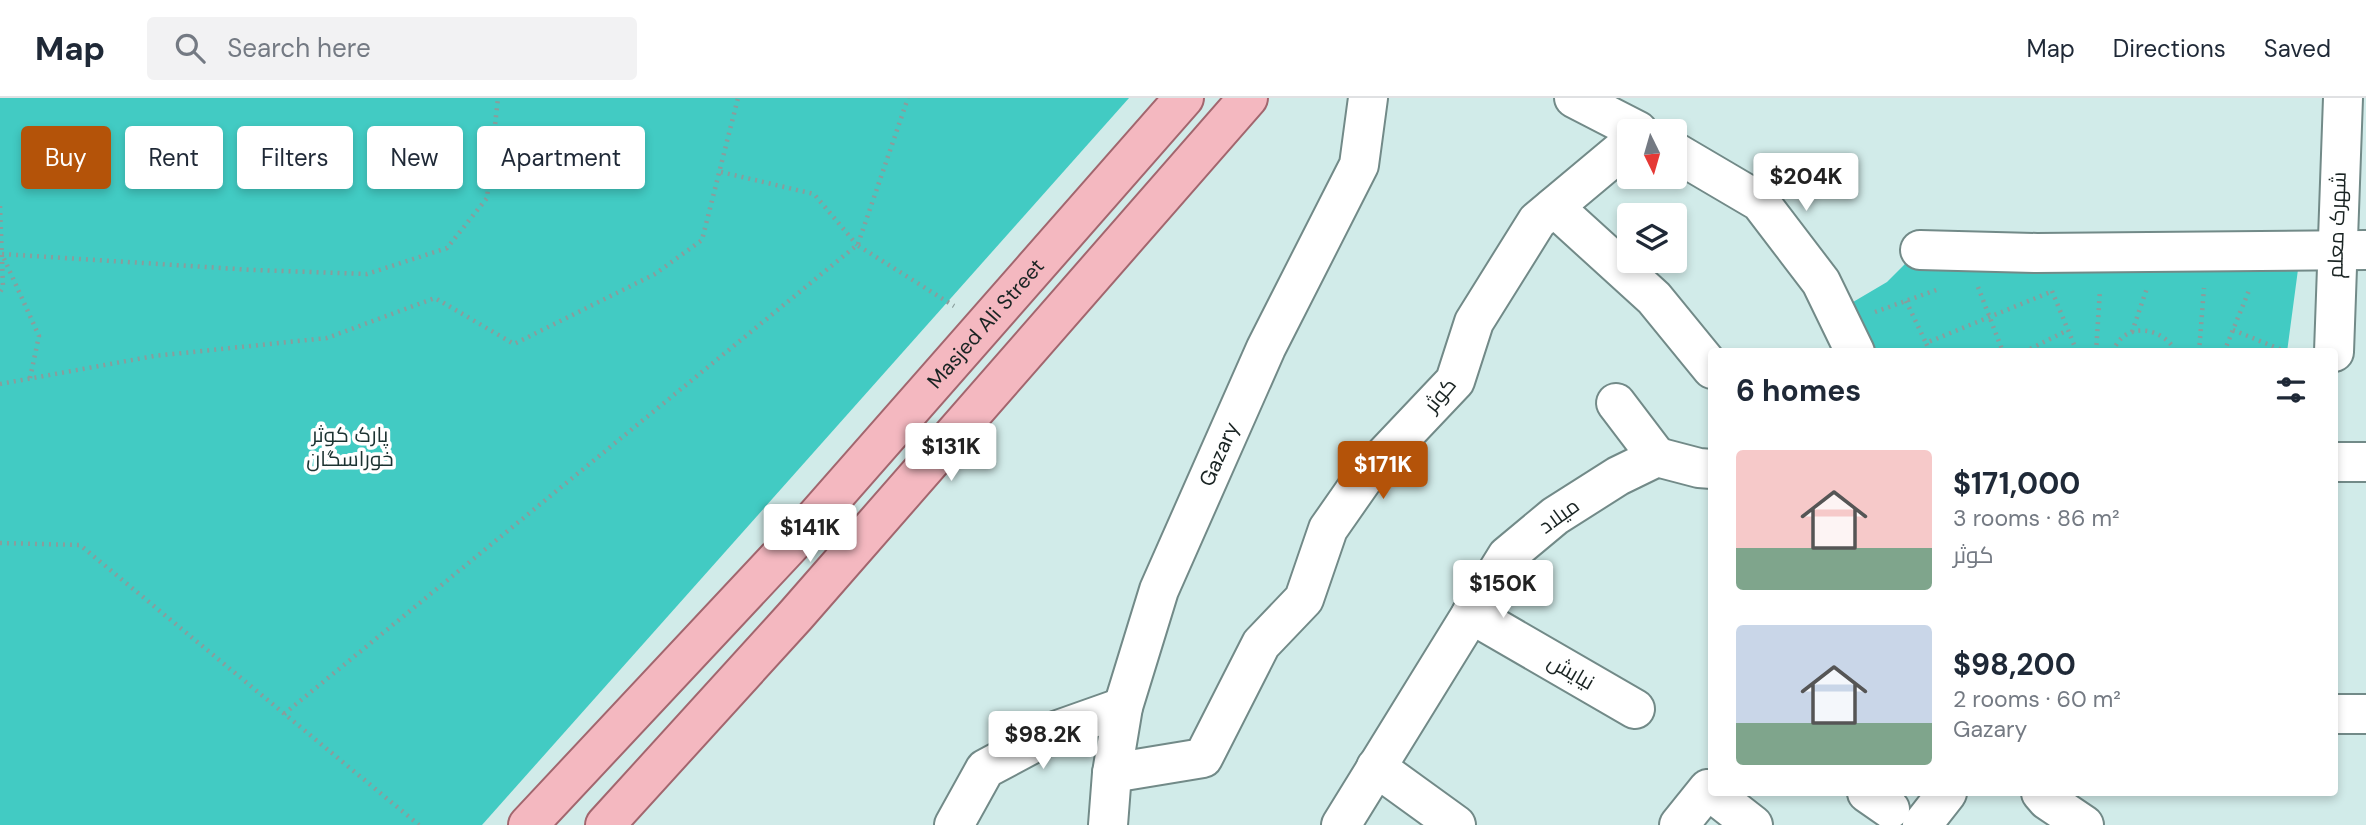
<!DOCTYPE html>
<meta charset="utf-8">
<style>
:root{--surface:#fff;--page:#f2f2f3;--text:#1f2937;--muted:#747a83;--line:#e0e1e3;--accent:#b45309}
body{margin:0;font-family:"DM Sans",Cairo,sans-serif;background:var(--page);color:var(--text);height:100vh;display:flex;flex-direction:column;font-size:26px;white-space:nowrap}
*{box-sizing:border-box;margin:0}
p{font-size:23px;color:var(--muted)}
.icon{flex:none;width:38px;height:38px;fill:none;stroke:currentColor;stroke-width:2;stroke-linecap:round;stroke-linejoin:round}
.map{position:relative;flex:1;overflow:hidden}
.panel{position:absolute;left:1708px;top:250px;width:630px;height:448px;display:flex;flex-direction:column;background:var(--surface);border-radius:7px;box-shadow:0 4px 10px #0003}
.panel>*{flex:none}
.banner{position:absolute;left:21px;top:28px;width:665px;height:63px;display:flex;gap:14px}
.needle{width:46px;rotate:175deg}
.tools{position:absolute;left:1617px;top:21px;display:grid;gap:14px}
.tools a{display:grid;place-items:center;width:70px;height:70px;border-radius:7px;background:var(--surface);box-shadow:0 4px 10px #0003;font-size:35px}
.price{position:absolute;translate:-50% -60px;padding:0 16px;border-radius:7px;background:#fff;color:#222;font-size:23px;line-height:46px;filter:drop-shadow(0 2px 4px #0008)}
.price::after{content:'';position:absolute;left:50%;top:42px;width:21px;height:16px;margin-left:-10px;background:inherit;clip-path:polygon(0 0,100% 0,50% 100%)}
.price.current{background:var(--accent);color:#fff}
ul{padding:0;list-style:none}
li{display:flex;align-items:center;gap:21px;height:175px;padding:0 28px}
li span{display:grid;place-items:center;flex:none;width:196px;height:140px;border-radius:7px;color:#555}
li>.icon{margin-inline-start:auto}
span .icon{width:84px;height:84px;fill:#fffc;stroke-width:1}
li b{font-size:30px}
h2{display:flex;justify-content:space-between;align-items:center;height:84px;padding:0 28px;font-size:30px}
.pill{padding:0 24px;border-radius:7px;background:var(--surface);box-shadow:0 4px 10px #0003;font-size:24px;line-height:63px}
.pill.current{background:var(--accent);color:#fff}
header{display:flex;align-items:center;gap:42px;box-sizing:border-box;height:98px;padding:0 35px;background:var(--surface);border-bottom:2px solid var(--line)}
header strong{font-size:33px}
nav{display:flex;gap:38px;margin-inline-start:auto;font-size:24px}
.search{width:490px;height:63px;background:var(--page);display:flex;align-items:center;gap:18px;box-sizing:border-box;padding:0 24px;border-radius:7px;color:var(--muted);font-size:26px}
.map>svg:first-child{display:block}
</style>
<header>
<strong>Map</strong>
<div class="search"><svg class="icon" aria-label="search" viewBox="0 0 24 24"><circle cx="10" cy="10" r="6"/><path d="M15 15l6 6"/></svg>Search here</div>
<nav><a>Map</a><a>Directions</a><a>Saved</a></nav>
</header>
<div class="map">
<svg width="2366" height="727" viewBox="0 0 2366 727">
<rect width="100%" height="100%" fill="#d1ebe9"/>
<g fill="#42cbc3">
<polygon points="0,0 1129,0 482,727 0,727"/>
<polygon points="1910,161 2299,164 2287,254 1866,254 1848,207 1887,184"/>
</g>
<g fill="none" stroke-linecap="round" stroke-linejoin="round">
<defs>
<g id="minor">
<polyline points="1574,0 1638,33"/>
<polyline points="1675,54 1760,104 1821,184 1855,254"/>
<polyline points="1554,109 1654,200 1712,271"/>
<polyline points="1920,152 2037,155 2366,152"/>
<polyline points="2334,254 2343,0"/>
<polyline points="1616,305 1657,359"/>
<polyline points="2334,364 2366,364"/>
<polyline points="1471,516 1635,611"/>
<polyline points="2334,616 2366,616"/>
<polyline points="1376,669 1456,727"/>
<polyline points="1112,675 1203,660 1261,546 1304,501 1328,431 1365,378 1455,283 1474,224 1537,123 1629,46"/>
<polyline points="1712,695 1753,727"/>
<polyline points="1867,695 1890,711"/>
<polyline points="2041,695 2047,702 2084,727"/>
<polyline points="954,727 985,671 1058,632 1123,609"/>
<path id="s1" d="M1108 727 1112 675 1123 609 1159 492 1266 250 1359 67 1368 0"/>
<polyline points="1341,727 1507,458 1555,418 1618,378 1657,359 1699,370 1712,371"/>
<polyline points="1679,727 1708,691"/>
<polyline points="1922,727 1947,695"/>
</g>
<g id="major">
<path id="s2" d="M528 727 808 428 1184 0"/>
<polyline points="605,727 796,517 1248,0"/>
</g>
</defs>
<use href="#minor" stroke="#728a88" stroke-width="42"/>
<use href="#major" stroke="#a2666e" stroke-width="42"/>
<g stroke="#8a9d9c" stroke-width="4.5" stroke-dasharray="2 5" stroke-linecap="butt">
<polyline points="721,74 814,96 857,147"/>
<polyline points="0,108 3,189 0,194"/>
<polyline points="858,146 908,0"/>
<polyline points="1978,189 2003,254"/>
<polyline points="2052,193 2077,254"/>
<polyline points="1906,203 1926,245"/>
<polyline points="1875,214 1939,191"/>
<polyline points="2233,232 2287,254"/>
<polyline points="2132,234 2147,190"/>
<polyline points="1930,254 1926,245 2053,193"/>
<polyline points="2024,254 2068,232"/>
<polyline points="2096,254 2100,192"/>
<path d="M2113 254C2123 223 2163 228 2176 254"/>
<polyline points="2199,254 2204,190"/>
<polyline points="2224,254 2250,190"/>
<polyline points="30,280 39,238 2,156 253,172 367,176 447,150 487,100 498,0"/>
<polyline points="0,286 154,258 327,240 435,200 514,246 655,176 702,142 738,0"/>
<polyline points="0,445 80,447 419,727"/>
<polyline points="284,616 857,147 954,208"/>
</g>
<use href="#minor" stroke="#fff" stroke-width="38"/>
<use href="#major" stroke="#f4b8c0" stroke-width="38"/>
</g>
<g text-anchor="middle" stroke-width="7" stroke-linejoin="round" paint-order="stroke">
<g font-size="21" fill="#1a2423" stroke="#fff">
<text transform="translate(2337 127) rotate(-88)" y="7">شهرک معلم</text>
<text dy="7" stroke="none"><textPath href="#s2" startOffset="679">Masjed Ali Street</textPath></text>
<text transform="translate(1440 297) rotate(-51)" y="7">کوثر</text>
<text dy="7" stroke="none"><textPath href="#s1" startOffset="390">Gazary</textPath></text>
<text transform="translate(1559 418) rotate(-36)" y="7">میلاد</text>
<text transform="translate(1571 574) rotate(30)" y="7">نیایش</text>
</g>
<g font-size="21" fill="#1c3332" stroke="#fff">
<text x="350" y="344">پارک کوثر<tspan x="350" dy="24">خوراسگان</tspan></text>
</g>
</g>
</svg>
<div class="tools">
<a><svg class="needle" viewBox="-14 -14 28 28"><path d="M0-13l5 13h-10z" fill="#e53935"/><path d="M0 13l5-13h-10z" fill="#747a83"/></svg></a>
<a><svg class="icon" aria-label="layers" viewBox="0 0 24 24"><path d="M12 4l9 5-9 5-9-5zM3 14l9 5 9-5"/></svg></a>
</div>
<b class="price" style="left:1806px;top:115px">$204K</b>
<b class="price" style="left:951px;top:385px">$131K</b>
<b class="price current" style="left:1383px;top:403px">$171K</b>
<b class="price" style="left:810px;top:466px">$141K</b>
<b class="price" style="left:1503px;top:522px">$150K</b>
<b class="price" style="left:1043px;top:673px">$98.2K</b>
<div class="banner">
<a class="pill current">Buy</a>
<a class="pill">Rent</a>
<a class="pill">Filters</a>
<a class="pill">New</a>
<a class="pill">Apartment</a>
</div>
<section class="panel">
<h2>6 homes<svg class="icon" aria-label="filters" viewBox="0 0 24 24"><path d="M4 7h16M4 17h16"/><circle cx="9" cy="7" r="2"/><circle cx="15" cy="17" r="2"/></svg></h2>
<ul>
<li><span style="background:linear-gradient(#f6c9c9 70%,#7fa58c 0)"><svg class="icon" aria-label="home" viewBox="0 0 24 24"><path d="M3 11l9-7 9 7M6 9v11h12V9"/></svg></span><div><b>$171,000</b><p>3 rooms · 86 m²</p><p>کوثر</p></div></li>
<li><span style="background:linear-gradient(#c9d6e8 70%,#7fa58c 0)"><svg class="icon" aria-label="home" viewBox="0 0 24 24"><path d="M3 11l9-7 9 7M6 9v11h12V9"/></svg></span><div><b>$98,200</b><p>2 rooms · 60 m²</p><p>Gazary</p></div></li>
</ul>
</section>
</div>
